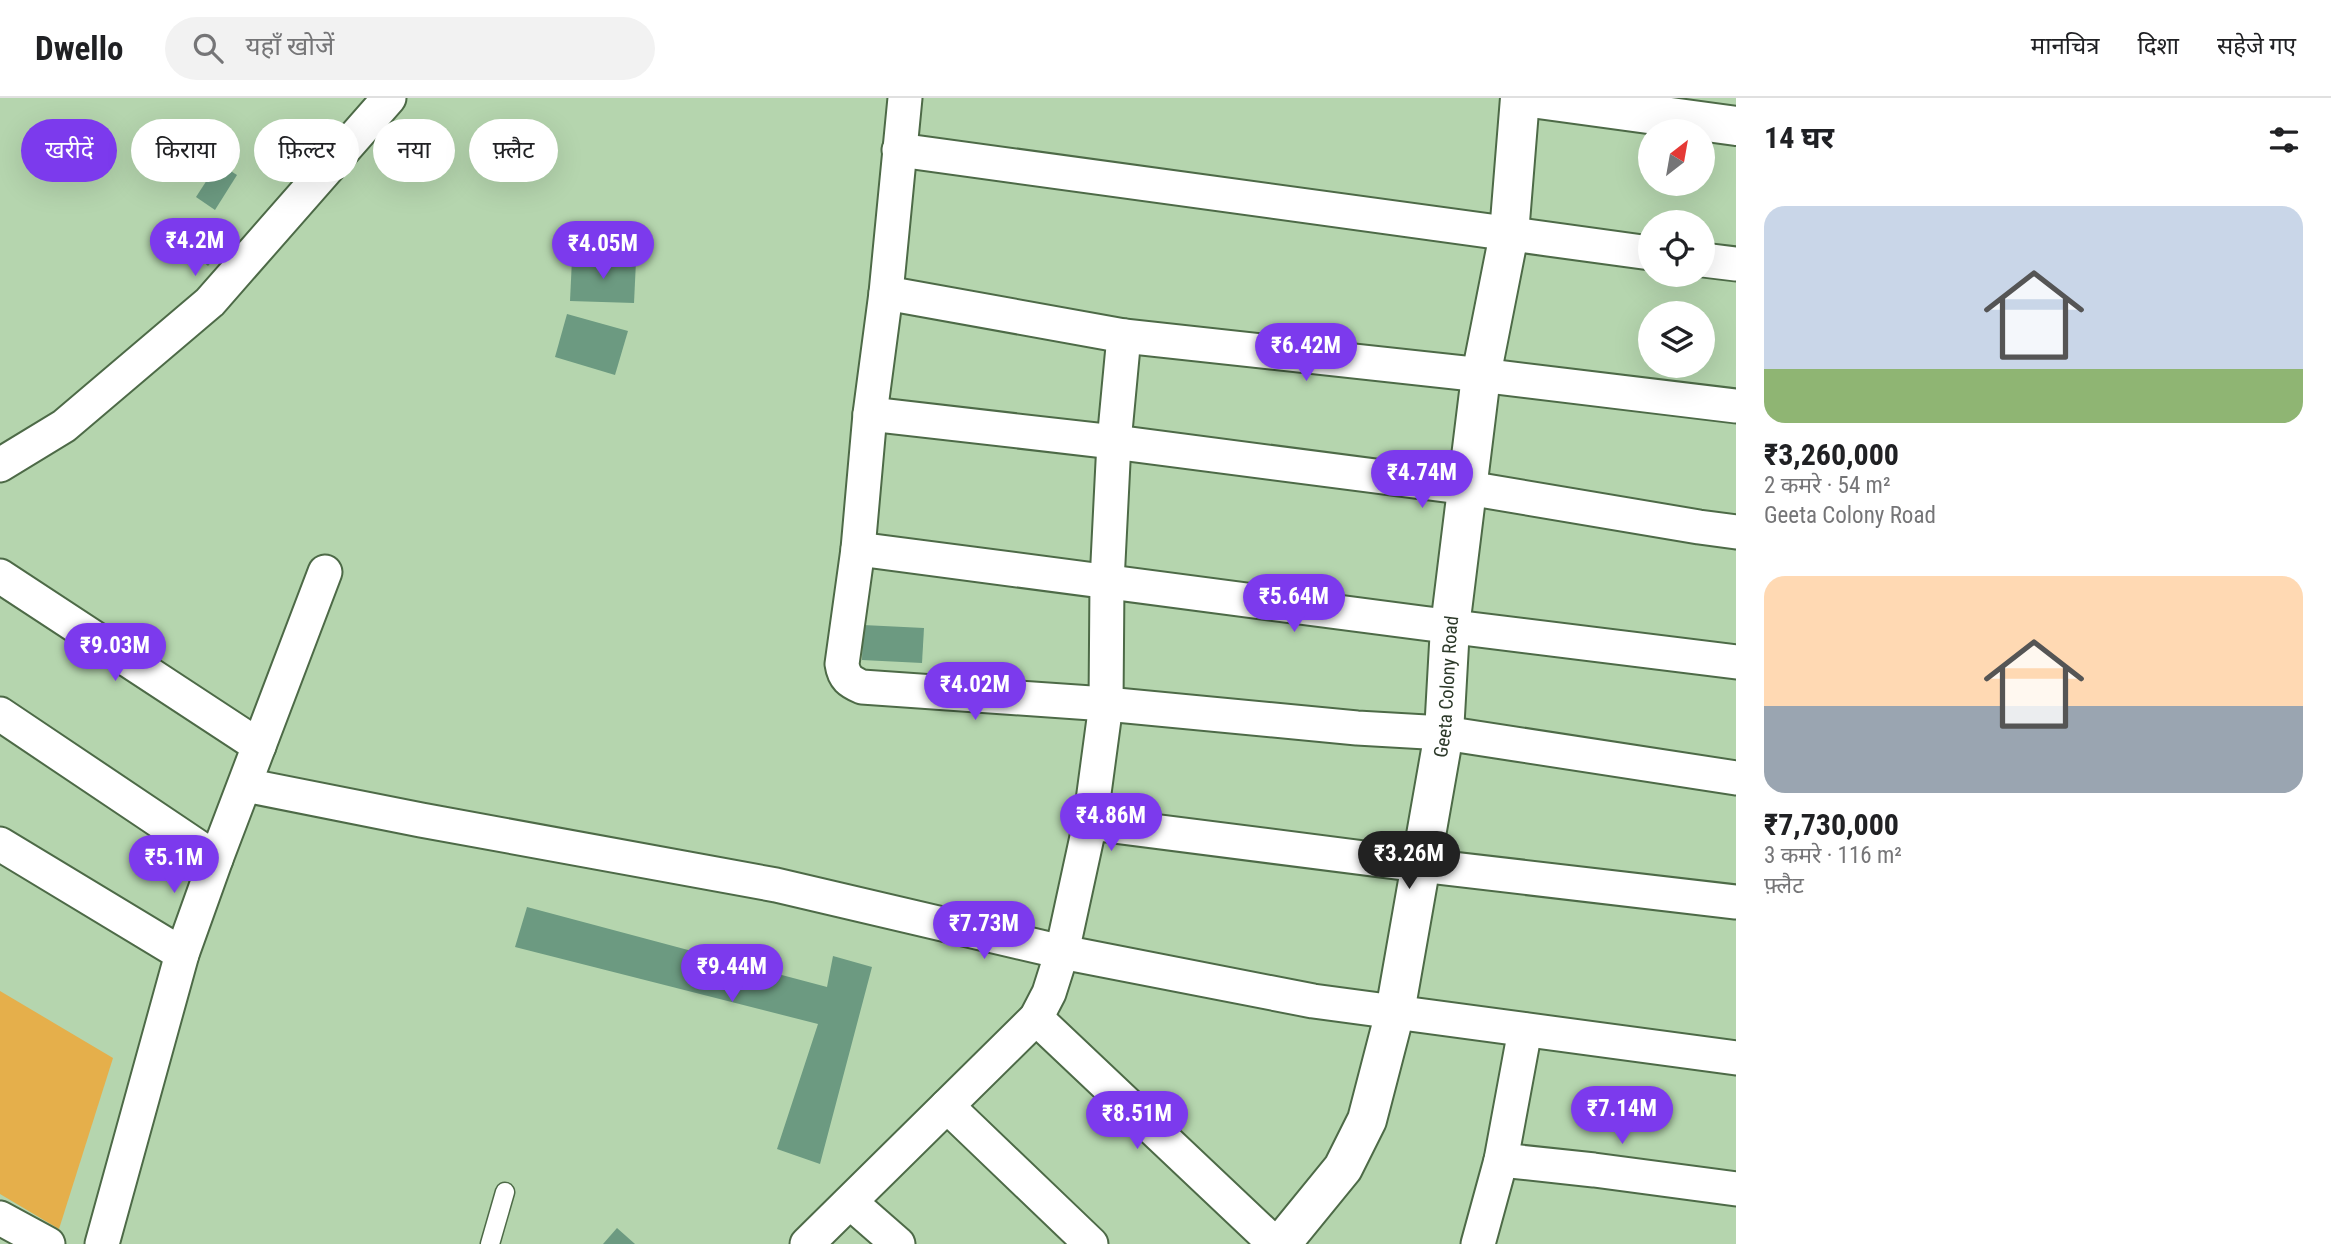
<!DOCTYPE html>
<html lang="hi">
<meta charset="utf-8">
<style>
:root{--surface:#fff;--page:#f2f2f2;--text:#202124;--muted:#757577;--line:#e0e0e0;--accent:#7c3aed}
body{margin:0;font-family:"Roboto Condensed","Noto Sans Devanagari",sans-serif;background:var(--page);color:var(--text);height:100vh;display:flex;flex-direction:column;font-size:26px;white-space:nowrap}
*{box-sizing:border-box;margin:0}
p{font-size:23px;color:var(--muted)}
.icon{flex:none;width:38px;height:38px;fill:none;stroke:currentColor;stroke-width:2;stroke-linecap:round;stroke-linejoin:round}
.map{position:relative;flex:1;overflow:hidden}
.details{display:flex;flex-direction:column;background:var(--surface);width:595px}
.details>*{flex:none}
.hud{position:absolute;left:21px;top:21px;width:665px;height:63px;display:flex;gap:14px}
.needle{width:46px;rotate:31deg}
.tools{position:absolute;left:1638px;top:21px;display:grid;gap:14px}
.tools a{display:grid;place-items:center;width:77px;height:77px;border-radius:50%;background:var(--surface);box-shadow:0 7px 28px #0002;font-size:35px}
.price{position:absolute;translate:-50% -60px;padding:0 16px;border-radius:24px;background:var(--accent);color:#fff;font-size:23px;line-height:46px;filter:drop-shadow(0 2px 4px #0008)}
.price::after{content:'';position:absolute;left:50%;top:42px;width:21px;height:16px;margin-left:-10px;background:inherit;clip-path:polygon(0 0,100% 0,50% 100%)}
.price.active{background:#222;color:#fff}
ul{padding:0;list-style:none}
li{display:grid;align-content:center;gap:14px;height:371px;padding:0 28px}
li span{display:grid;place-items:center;height:217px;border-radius:21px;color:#555}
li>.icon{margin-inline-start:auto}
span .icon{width:126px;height:126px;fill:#fffc;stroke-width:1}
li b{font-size:30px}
h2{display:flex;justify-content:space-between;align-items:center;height:84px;padding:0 28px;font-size:30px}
.tag{padding:0 24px;border-radius:32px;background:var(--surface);box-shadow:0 7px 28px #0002;font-size:24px;line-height:63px}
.tag.active{background:var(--accent);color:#fff}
header{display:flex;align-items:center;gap:42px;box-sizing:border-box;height:98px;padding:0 35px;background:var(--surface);border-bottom:2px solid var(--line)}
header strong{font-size:33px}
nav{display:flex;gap:38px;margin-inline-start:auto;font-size:24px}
.search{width:490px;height:63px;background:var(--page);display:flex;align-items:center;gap:18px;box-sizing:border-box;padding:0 24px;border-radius:38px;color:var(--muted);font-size:26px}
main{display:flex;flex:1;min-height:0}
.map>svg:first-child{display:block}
</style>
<header>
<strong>Dwello</strong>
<div class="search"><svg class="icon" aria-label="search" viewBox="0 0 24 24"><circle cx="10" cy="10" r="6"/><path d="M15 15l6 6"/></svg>यहाँ खोजें</div>
<nav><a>मानचित्र</a><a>दिशा</a><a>सहेजे गए</a></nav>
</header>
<main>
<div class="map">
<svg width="1736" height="1146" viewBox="0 0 1736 1146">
<rect width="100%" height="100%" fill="#b5d5ae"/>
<polygon fill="#e5af4b" points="0,893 113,960 59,1131 0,1096"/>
<g fill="#6c9a81">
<polygon points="218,65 237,77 215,112 196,99"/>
<polygon points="214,137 226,147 208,168 196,158"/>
<polygon points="572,161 636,163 634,205 570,203"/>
<polygon points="567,216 628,233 615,277 555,259"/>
<polygon points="863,527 924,530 922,565 862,562"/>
<polygon points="527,809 827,889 833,858 872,869 820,1066 777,1051 818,926 515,849"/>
<polygon points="617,1130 635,1146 603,1146"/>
</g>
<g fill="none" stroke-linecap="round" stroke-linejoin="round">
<defs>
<polyline id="service" points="490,1146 505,1094"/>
<g id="minor">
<path d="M905 0 886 195 870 316 858 451 842 566C844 580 850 584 862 589L1106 606 1357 630 1444 635 1736 680"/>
<polyline points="899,52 1650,155"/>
<polyline points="1703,162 1736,166"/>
<polyline points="886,195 1124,238 1464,275 1736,308"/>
<polyline points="870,316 1114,344 1468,390 1699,429 1736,434"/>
<polyline points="0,367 64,328 210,204 389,0"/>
<polyline points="858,451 1422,525 1736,564"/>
<polyline points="0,478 259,648"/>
<polyline points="0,616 216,761"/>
<polyline points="245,687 421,722 776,787 1062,854 1313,903 1736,960"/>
<polyline points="1090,725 1419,767 1736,804"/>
<polyline points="0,746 182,856"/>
<polyline points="1036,920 1275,1146"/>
<polyline points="947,1008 1091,1146"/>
<polyline points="1501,1062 1594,1072 1736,1091"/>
<polyline points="850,1104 898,1146"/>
<polyline points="0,1120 48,1146"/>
<polyline points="102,1146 182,856 216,761 325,474"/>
<polyline points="807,1146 1036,920 1049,895 1062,854 1090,725 1106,606 1107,484 1114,344 1124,238"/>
<polyline points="1478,1146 1501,1062 1525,932"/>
</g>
<g id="tertiary">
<polyline points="1531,0 1736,28"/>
<path id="s1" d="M1281 1146 1343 1070 1367 1022 1395 914 1444 635 1450 529 1481 278 1509 136 1520 0"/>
</g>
</defs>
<use href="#service" stroke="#4d6a47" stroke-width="21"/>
<use href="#minor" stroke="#4d6a47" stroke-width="37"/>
<use href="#tertiary" stroke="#4d6a47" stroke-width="42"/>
<use href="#service" stroke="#fff" stroke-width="18"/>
<use href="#minor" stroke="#fff" stroke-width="33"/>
<use href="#tertiary" stroke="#fff" stroke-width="38"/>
</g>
<g text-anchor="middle" stroke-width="5" stroke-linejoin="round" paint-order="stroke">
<g font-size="19" fill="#2c3929" stroke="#e0f0dc">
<text dy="7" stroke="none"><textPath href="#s1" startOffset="593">Geeta Colony Road</textPath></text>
</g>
</g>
</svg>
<div class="tools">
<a><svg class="needle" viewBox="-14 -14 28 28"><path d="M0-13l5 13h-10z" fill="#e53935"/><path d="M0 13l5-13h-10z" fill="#757577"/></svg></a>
<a><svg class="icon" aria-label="locate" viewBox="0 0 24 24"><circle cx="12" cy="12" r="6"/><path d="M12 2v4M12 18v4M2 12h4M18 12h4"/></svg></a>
<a><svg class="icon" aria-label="layers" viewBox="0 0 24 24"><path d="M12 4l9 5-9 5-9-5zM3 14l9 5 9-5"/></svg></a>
</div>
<b class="price" style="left:195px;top:180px">₹4.2M</b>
<b class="price" style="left:603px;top:183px">₹4.05M</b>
<b class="price" style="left:1306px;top:285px">₹6.42M</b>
<b class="price" style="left:1422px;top:412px">₹4.74M</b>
<b class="price" style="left:1294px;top:536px">₹5.64M</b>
<b class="price" style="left:115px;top:585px">₹9.03M</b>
<b class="price" style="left:975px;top:624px">₹4.02M</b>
<b class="price" style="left:1111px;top:755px">₹4.86M</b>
<b class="price active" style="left:1409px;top:793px">₹3.26M</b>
<b class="price" style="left:174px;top:797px">₹5.1M</b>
<b class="price" style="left:984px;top:863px">₹7.73M</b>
<b class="price" style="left:732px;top:906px">₹9.44M</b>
<b class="price" style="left:1622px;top:1048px">₹7.14M</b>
<b class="price" style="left:1137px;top:1053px">₹8.51M</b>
<div class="hud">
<a class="tag active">खरीदें</a>
<a class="tag">किराया</a>
<a class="tag">फ़िल्टर</a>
<a class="tag">नया</a>
<a class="tag">फ़्लैट</a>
</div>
</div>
<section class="details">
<h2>14 घर<svg class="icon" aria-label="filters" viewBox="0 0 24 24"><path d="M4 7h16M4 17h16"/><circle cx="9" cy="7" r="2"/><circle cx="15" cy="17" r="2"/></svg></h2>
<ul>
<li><span style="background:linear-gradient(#c9d6e8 75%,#8fb573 0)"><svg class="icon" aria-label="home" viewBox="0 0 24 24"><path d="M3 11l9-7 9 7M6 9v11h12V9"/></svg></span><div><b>₹3,260,000</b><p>2 कमरे · 54 m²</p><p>Geeta Colony Road</p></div></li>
<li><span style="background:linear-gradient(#ffd9b3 60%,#9aa5b1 0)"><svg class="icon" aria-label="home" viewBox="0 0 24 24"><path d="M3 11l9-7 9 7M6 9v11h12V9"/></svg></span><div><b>₹7,730,000</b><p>3 कमरे · 116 m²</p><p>फ़्लैट</p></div></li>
</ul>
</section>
</main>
